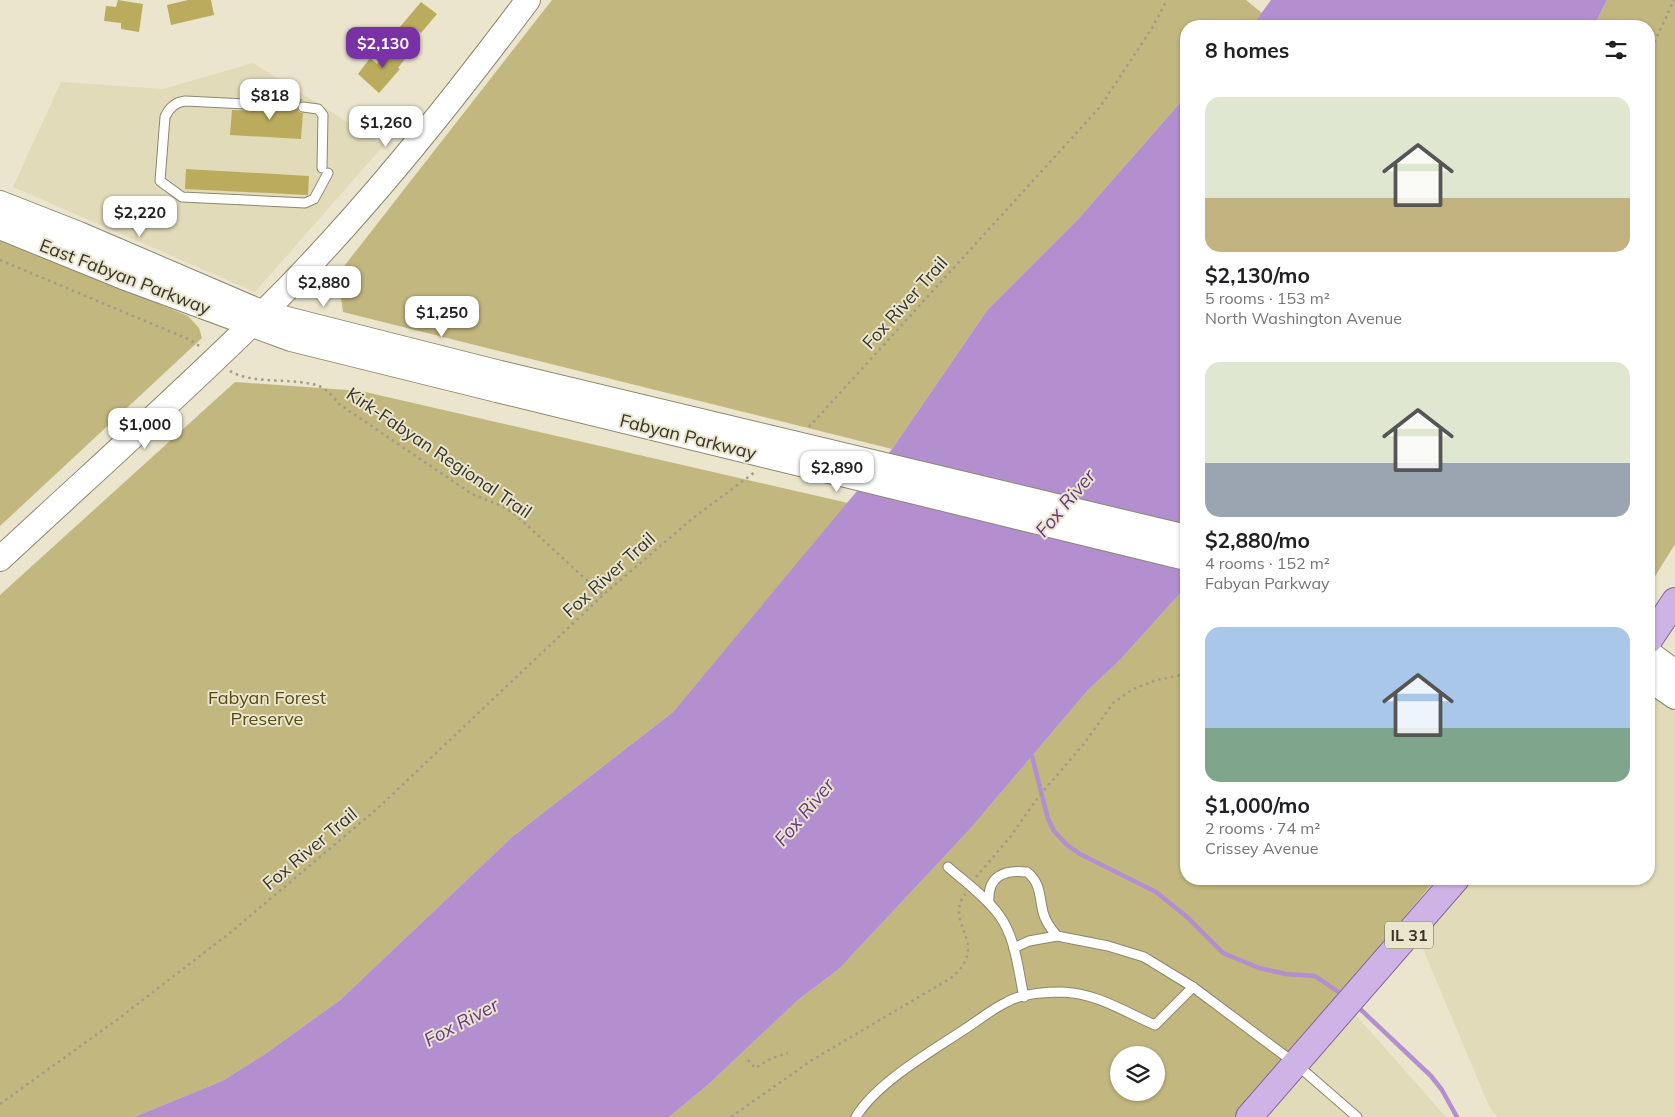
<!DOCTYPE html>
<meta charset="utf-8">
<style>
:root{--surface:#fff;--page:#f6f6f6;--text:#202124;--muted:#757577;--accent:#7932a6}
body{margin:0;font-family:Mulish,sans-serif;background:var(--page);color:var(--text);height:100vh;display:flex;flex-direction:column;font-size:19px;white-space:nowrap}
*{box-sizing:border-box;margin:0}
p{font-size:16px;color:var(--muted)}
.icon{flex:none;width:28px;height:28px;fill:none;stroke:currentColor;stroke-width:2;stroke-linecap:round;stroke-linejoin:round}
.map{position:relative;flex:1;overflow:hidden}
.panel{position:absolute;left:1180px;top:20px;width:475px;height:865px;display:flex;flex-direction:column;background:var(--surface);border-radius:20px;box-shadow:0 1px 4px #0004}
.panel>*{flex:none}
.controls{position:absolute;left:1110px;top:1046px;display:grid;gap:10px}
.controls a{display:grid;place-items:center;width:55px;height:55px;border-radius:50%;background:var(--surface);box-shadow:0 1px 4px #0004;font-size:25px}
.price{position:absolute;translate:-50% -42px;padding:0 11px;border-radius:10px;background:#fff;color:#222;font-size:16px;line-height:32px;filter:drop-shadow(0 1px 2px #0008)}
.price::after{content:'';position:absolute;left:50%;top:30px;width:15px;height:11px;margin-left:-8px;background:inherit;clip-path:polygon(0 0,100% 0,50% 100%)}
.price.on{background:var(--accent);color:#fff}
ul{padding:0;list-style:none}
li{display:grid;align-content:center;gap:10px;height:265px;padding:0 25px}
li span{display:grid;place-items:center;height:155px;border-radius:15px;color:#555}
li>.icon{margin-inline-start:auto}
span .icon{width:90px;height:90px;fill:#fffc;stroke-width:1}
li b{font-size:21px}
h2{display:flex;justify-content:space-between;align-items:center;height:60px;padding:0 25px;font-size:21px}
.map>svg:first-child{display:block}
</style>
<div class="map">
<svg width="1675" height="1117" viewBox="0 0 1675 1117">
<rect width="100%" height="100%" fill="#eae5cc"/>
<g fill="#e1dbba">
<polygon points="253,63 384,145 255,292 13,187 61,82 163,89"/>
<polygon points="1649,689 1675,708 1675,1117 1497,1117 1489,1106 1418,937 1465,879 1649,879"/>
<polygon points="1354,1013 1446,1117 1266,1117"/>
</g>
<g fill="#c2b77f" fill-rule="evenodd">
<polygon points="552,0 1246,0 1262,13 1252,26 1186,26 1186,96 1080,217 988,309 892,449 343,312 338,274"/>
<polygon points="1607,0 1675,0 1675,544 1649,586 1649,26 1594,26"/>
<polygon points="0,238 188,316 199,328 202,338 0,526"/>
<polygon points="235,382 361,391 848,503 673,712 512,837 340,1000 265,1054 222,1081 134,1117 0,1117 0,595"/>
<path d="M1186 587V879H1436L1238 1117H669L709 1084 798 1000 839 969 971 828 1088 690 1119 661ZM1119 1055H1156V1092H1119Z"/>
</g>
<g fill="#b38fd0">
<polygon points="1271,0 1607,0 1594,26 1252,26"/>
<polygon points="1186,96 1186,587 1119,661 1088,690 971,828 839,969 798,1000 709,1084 669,1117 134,1117 222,1081 265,1054 340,1000 512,837 673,712 892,449 988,309 1080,217"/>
</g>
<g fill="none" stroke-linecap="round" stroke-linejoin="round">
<g stroke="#b38fd0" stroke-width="4.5">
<polyline points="1032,756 1048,819 1054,831 1066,844 1080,854 1156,892 1187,917 1223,953 1259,968 1286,974 1315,976 1343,995"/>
<polyline points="1357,1006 1431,1076 1442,1090 1457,1117"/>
</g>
</g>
<g fill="#bbac5d">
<polygon points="118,0 143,4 139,32 121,29 121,23 104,21 106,6 116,7"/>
<polygon points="188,0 211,0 214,15 171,25 167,5"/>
<polygon points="421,2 437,14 421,33 416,29 406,42 394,34"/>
<polygon points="391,45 407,56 398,68 400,69 379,93 358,74 370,58 377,64"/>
<polygon points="268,97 303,99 297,107 299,112 303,113 301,139 230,135 232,110 269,111 273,105"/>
<polygon points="186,169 309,176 308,195 185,189"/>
</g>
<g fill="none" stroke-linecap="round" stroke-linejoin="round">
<defs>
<g id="lane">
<path d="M267 105 185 101C175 102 169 108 165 117L160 181 182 197 305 203 314 199 328 173"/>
<polyline points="303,107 318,109 323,115 322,168"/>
<path d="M948 867C965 882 985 896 999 915 1016 938 1018 970 1024 997"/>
<path d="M989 903C987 877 1003 869 1027 872 1041 883 1039 896 1043 912 1045 921 1051 929 1057 936"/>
<polyline points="1014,948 1029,941 1057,936 1108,946 1144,957 1193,987 1296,1064 1357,1117"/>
<path d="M856 1117C876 1083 932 1051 965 1029 979 1020 992 1009 1007 1002 1021 994 1046 992 1062 992 1096 993 1125 1012 1155 1025L1193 987"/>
</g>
<g id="secondary">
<polyline points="0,203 79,234 263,313 500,373"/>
<polyline points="0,227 123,277 291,339 497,390"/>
<path d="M0 559C88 477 178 397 263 313 360 217 446 109 528 0"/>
<polyline points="1649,653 1675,672"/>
<polyline points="1649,679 1675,697"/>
</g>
<g id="primary">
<polyline points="1649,640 1675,601"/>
<polyline points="1249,1117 1456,879"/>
</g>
</defs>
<use href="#lane" stroke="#8c876f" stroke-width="11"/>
<use href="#secondary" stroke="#8c876f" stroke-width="26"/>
<use href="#primary" stroke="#86669a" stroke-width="28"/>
<g stroke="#a09c89" stroke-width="2.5" stroke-dasharray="2.5 4" stroke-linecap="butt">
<polyline points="1649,54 1674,0"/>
<polyline points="0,260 188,339 201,347"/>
<path d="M230 371C253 385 293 377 319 386 327 389 334 398 339 404L472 494 502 506 517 516 603 595"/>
<polyline points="809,427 1100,107 1152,28 1167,0"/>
<polyline points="976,877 1011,836 1039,796 1083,745 1113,703 1133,689 1157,680 1186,674"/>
<polyline points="748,1060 755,1068 772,1058 788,1053"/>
<polyline points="0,1104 118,1019 231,932 378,808 603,595 693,518 755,472"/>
<path d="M731 1117 812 1060 951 978C992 944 943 924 965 894"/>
</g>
<use href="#lane" stroke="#fff" stroke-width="9"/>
<use href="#secondary" stroke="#fff" stroke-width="24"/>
<use href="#primary" stroke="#d0b3e6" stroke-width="26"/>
<defs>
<g id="secondary-bridge">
<polyline points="500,373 1186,537"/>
<polyline points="497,390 1186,558"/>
</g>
</defs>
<use href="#secondary-bridge" stroke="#8c876f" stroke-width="26" stroke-linecap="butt"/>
<use href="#secondary-bridge" stroke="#fff" stroke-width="24"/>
</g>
<g text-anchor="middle" stroke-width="4" stroke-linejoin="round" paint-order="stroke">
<rect fill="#eae5cc" stroke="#6d6a5b" stroke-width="1" x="1385" y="921.5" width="48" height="27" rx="4"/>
<g font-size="16" font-weight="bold" fill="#37352b">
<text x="1409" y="941">IL 31</text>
</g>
<g font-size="18" fill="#37352b" stroke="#eae5cc">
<text transform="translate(125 277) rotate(21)" y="6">East Fabyan Parkway</text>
<text transform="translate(905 303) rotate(-48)" y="6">Fox River Trail</text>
<text transform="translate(688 437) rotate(14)" y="6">Fabyan Parkway</text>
<text transform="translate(439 453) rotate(34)" y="6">Kirk-Fabyan Regional Trail</text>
<text transform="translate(609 575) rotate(-42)" y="6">Fox River Trail</text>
<text transform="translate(310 849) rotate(-40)" y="6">Fox River Trail</text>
</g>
<g font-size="18" fill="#584d10" stroke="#eae5cc">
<text x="267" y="704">Fabyan Forest<tspan x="267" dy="21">Preserve</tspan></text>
</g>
<g font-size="19" font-style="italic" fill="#663887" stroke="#eae5cc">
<text transform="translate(1065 503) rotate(-50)" y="7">Fox River</text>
<text transform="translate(804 812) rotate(-50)" y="7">Fox River</text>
<text transform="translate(461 1022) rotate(-28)" y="7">Fox River</text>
</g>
</g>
</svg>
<div class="controls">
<a><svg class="icon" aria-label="layers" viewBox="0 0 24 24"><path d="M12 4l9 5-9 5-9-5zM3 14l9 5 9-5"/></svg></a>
</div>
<b class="price on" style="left:383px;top:69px">$2,130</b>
<b class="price" style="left:270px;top:121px">$818</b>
<b class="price" style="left:386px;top:148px">$1,260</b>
<b class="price" style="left:140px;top:238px">$2,220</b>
<b class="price" style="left:324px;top:308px">$2,880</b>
<b class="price" style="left:442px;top:338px">$1,250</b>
<b class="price" style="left:145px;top:450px">$1,000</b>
<b class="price" style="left:837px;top:493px">$2,890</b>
<section class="panel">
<h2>8 homes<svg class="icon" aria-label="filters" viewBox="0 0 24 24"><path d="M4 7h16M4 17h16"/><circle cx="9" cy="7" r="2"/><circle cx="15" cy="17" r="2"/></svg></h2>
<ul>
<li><span style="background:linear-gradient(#dfe7d0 65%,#c2b280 0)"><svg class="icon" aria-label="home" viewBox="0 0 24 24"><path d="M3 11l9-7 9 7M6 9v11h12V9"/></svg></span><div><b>$2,130/mo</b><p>5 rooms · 153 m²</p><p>North Washington Avenue</p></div></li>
<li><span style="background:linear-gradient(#dfe7d0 65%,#9aa5b1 0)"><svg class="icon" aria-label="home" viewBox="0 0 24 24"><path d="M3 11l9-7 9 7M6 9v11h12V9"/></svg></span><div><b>$2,880/mo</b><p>4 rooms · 152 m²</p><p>Fabyan Parkway</p></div></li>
<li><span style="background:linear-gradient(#a9c7e8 65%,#7fa58c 0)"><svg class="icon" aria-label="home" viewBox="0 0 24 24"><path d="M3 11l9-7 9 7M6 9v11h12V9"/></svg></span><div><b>$1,000/mo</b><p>2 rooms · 74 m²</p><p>Crissey Avenue</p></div></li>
</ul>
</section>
</div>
